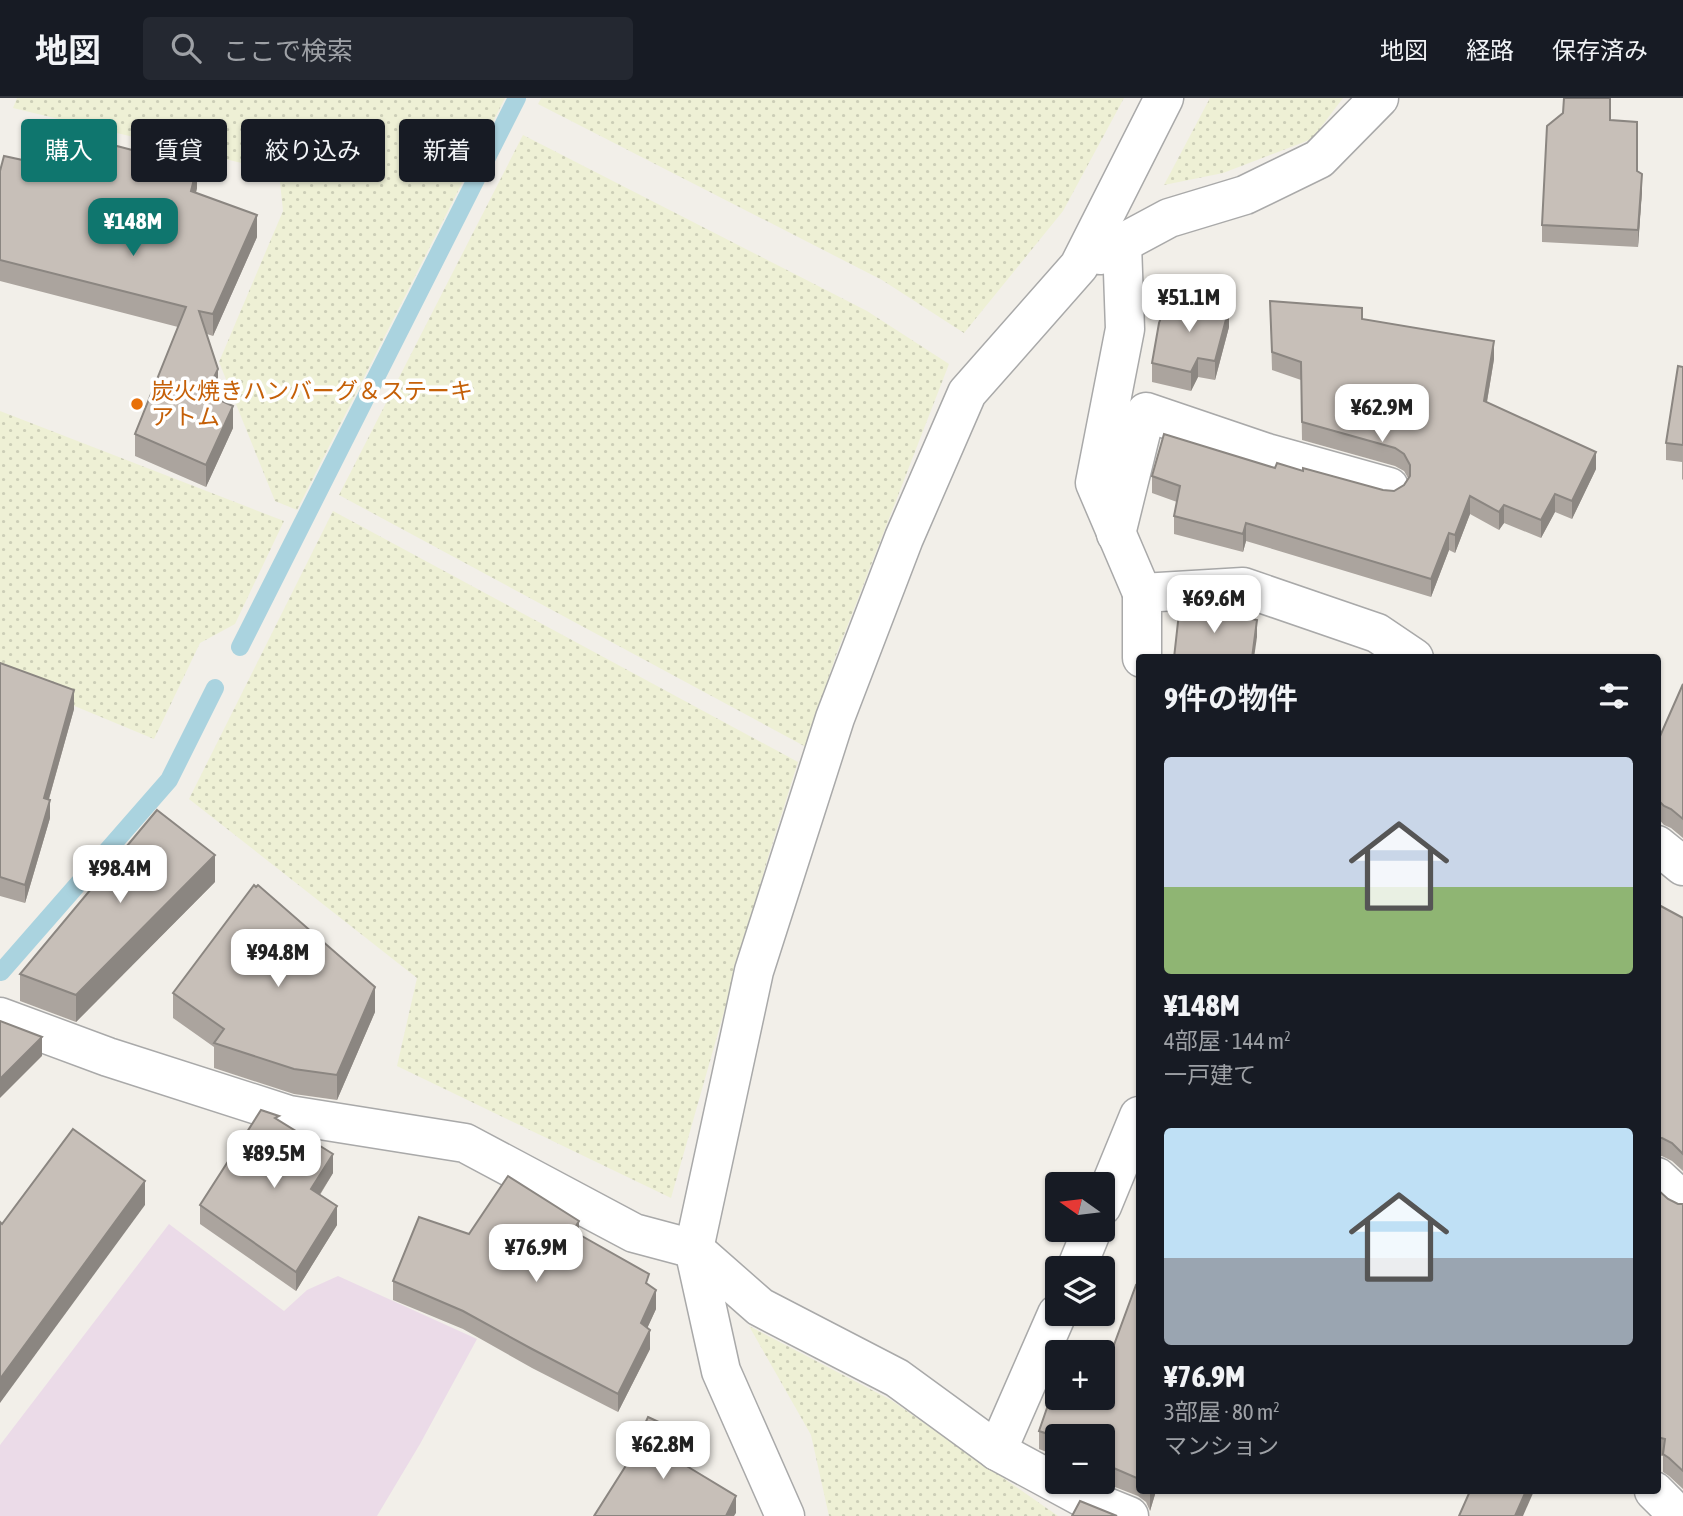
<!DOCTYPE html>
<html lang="ja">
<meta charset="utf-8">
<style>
:root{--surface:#171b24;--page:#242831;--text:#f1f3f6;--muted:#9ea1a6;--line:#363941;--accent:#0f766e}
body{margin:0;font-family:"Asap Condensed","Noto Sans JP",sans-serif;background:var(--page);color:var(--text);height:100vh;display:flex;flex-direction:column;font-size:26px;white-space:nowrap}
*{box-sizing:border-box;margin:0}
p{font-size:23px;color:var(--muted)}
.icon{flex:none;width:38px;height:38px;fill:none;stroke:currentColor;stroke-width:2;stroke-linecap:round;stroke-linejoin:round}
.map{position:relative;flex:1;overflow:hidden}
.sheet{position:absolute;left:1136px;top:556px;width:525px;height:840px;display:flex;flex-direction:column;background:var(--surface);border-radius:7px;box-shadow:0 2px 5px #0004}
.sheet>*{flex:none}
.hud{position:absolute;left:21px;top:21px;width:665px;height:63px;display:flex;gap:14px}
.needle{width:46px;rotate:284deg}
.fabs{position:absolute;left:1045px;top:1074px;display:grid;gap:14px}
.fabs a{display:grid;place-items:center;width:70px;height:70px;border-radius:7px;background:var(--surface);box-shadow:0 2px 5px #0004;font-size:35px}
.price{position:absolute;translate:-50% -60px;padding:0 16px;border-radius:14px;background:#fff;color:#222;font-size:23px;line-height:46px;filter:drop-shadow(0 2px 4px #0008)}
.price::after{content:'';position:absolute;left:50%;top:42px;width:21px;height:16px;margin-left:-10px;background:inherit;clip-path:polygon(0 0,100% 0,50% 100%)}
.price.selected{background:var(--accent);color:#fff}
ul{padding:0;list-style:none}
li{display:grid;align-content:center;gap:14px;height:371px;padding:0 28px}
li span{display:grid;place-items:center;height:217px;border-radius:7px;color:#555}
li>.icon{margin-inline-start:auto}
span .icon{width:126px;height:126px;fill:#fffc;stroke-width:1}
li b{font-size:30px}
h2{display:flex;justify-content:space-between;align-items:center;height:84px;padding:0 28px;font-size:30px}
.pill{padding:0 24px;border-radius:7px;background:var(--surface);box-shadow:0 2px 5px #0004;font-size:24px;line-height:63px}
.pill.selected{background:var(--accent);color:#fff}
header{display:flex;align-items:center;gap:42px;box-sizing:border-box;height:98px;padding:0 35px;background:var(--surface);border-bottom:2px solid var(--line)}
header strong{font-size:33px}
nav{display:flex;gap:38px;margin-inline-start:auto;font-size:24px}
.search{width:490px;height:63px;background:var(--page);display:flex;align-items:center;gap:18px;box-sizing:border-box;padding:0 24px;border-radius:7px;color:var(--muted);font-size:26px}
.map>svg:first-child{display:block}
</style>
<header>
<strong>地図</strong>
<div class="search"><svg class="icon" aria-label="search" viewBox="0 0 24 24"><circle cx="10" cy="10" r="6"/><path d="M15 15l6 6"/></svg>ここで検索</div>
<nav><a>地図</a><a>経路</a><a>保存済み</a></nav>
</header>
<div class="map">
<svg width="1683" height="1418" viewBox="0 0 1683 1418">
<defs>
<pattern id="farmland-dots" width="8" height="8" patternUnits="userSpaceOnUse" patternTransform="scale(1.75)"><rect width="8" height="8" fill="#eef0d5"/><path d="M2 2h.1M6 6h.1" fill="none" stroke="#ccceb7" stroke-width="1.8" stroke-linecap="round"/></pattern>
</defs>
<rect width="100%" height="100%" fill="#f2efe9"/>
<polygon fill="#ebdbe8" points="169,1126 284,1213 307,1192 338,1178 477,1241 420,1346 377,1418 0,1418 0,1347"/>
<g fill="url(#farmland-dots)">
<polygon points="17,0 505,0 297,412 275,403 219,264 283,113 279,74 13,10"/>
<polygon points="541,0 1124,0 1063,113 964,235 882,182 538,6"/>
<polygon points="1210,0 1343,0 1312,41 1223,75 1164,87"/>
<polygon points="523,37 867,213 949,266 835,560 806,649 339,397"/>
<polygon points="0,313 284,423 235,526 200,545 154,641 0,577"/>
<polygon points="333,413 798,664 767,763 671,1100 397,968 417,880 189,701"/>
<polygon points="749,1228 891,1302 1058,1418 829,1418 811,1337"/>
</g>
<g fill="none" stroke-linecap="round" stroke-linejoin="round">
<g stroke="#aad3df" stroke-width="18">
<polyline points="240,549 517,0"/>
<polyline points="1,874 169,682 215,590"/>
</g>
<defs>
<g id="street">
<polyline points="1122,146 1125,231 1095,385 1142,495"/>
<polyline points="1100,157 1169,120 1245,97 1319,61 1379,0"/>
<polyline points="1116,436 1146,314 1267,355 1389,389"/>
<polyline points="1142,560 1142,495 1243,489 1377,535 1414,560"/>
<polyline points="1657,747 1683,768"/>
<polyline points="0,919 108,959 289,1017 465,1045 634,1135 694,1151 760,1209 897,1280 997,1353 1082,1399 1129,1418"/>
<polyline points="1657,1079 1683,1103"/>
<polyline points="1102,1108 1139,1018"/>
<polyline points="1076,1171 1092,1132"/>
<polyline points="997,1353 1057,1216"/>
<polyline points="1654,1393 1679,1418"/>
<polyline points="785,1418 721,1273 694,1151 754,873 835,620 904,440 967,295 1079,168 1164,0"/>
</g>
</defs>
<use href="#street" stroke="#a9a9a9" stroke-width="41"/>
<use href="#street" stroke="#fff" stroke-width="38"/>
</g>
<g fill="#aba49e">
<polygon points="1610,22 1637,73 1642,93 1638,149 1542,144 1542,127"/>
<polygon points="41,66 197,90 196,94 257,139 213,238 207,236 218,293 215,300 233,330 206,389 135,358 135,336 178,229 0,183 0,73"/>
<polygon points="1270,203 1362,221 1494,261 1487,304 1596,371 1572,421 1555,414 1541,440 1504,425 1499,432 1470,416 1455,455 1449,452 1431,499 1246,443 1243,454 1174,436 1174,418 1177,404 1152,395 1152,378 1275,370 1303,373 1383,392 1394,393 1404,387 1408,380 1404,373 1395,368 1302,342 1301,282 1272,272"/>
<polygon points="1229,229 1215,282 1198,279 1191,293 1152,284 1152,265"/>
<polygon points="1683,269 1683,382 1682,381 1682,364 1666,362 1666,345"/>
<polygon points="0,565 74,611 49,701 50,720 25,805 0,798"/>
<polygon points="1683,586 1683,740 1671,730 1664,727 1657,719 1657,645"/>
<polygon points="215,784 76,924 20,903 20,876"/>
<polygon points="1657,806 1683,820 1683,1073 1672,1063 1662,1058 1657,1058"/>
<polygon points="173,895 375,914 337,1002 294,996 214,970 214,949 173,920"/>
<polygon points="279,1022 333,1075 320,1097 337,1127 296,1193 200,1126 200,1107"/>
<polygon points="1657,1091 1668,1101 1678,1106 1683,1106 1683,1391 1669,1378 1663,1374 1663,1358 1657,1357"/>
<polygon points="469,1136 579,1136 649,1187 656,1211 647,1230 650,1251 618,1314 532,1270 463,1231 393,1202 393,1183"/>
<polygon points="1139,1188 1139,1393 1156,1393 1150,1413 1146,1404 1138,1398 1102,1384 1102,1339 1057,1339 1057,1358 1039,1351 1039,1333 1104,1274"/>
</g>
<g fill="#8b8681">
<polygon points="197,69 197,90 191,115 191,93"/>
<polygon points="1642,76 1642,93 1638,149 1638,132"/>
<polygon points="257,117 257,139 213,238 213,216"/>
<polygon points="1229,210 1229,229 1215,282 1215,263"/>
<polygon points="1494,243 1494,261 1484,321 1484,303"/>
<polygon points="1198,260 1198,279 1191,293 1191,274"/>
<polygon points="218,271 218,293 206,318 206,296"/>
<polygon points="233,308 233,330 206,389 206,367"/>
<polygon points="1596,354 1596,371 1572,421 1572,403"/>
<polygon points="1555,396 1555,414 1541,440 1541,422"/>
<polygon points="1470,398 1470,416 1455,455 1455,437"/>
<polygon points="1504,407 1504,425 1499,432 1499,414"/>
<polygon points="1246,425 1246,443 1243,454 1243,436"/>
<polygon points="1449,435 1449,452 1431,499 1431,481"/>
<polygon points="1257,522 1257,539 1254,560 1252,560"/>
<polygon points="74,592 74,611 44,718 44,700"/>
<polygon points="50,702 50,720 25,805 25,787"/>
<polygon points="215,757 215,784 76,924 76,897"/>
<polygon points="375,889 375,914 337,1002 337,977"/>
<polygon points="42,939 42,958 0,1000 0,981"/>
<polygon points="333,1056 333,1075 311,1110 311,1091"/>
<polygon points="145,1083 145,1107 0,1305 0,1281"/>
<polygon points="337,1108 337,1127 296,1193 296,1174"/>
<polygon points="579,1123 579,1141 573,1133"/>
<polygon points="656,1192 656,1211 641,1244 641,1225"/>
<polygon points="650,1232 650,1251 618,1314 618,1296"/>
<polygon points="693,1340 693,1357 680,1381 680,1364"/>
<polygon points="1151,1393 1156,1393 1150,1413 1150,1395"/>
<polygon points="1526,1393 1534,1393 1523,1418 1515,1418"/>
<polygon points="736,1398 736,1415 734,1418 726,1418"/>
</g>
<g fill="#c7bfb8" stroke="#8b8681" stroke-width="2">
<polygon points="1564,0 1610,0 1610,22 1637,24 1637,73 1642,76 1638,132 1542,127 1547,28 1563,15"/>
<polygon points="52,31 197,69 191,93 257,117 213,216 199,213 218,271 206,296 233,308 206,367 135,336 186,209 0,162 0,73 4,58 41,66"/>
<polygon points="1169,199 1229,210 1215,263 1198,260 1191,274 1152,265 1159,225"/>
<polygon points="1270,203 1362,210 1362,221 1494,243 1484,303 1596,354 1572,403 1555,396 1541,422 1504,407 1499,414 1470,398 1455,437 1449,435 1431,481 1246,425 1243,436 1174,418 1180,388 1152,378 1164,336 1275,370 1277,365 1303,373 1303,370 1383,392 1394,393 1404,387 1410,378 1410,367 1404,356 1395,350 1302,324 1301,264 1272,254"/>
<polygon points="1678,268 1683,269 1683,347 1666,345"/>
<polygon points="1180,506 1257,522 1252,560 1174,560"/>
<polygon points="0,565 74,592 44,700 50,702 25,787 0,779"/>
<polygon points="1683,586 1683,721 1671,711 1664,708 1657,701 1657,645"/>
<polygon points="157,712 215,757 76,897 20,876"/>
<polygon points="254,787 256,789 258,787 375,889 337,977 294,971 214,945 224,931 173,895"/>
<polygon points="1657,806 1683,820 1683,1056 1672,1045 1662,1040 1657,1040"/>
<polygon points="0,923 42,939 0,981"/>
<polygon points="261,1012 279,1018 275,1020 333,1056 311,1091 337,1108 296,1174 200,1107"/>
<polygon points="73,1031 145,1083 0,1281 0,1124 2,1126"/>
<polygon points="508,1078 579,1123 573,1133 649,1176 646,1185 656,1192 641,1225 650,1232 618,1296 532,1251 463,1213 393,1183 419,1119 469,1136"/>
<polygon points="1657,1091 1668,1101 1678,1106 1683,1106 1683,1373 1669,1360 1663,1356 1665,1341 1657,1339"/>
<polygon points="1136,1187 1139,1188 1139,1381 1102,1365 1102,1339 1057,1339 1039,1333 1057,1281 1057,1300 1102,1300 1102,1274 1104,1274"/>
<polygon points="648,1319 693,1340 680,1364 736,1398 726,1418 594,1418 625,1369"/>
<polygon points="1470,1393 1526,1393 1515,1418 1459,1418"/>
<polygon points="1080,1403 1117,1418 1072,1418"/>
</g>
<circle fill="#e8710a" stroke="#fff" stroke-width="2.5" cx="137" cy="306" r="7"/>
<g text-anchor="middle" stroke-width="7" stroke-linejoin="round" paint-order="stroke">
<g font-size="23" fill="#c56008" stroke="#fff" text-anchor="start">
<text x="151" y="301">炭火焼きハンバーグ＆ステーキ<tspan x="151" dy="26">アトム</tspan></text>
</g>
</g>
</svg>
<div class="fabs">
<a><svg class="needle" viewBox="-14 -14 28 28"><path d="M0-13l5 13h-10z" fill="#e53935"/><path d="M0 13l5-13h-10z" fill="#9ea1a6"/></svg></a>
<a><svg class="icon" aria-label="layers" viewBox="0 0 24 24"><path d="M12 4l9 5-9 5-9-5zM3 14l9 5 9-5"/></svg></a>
<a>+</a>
<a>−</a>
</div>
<b class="price selected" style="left:133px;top:160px">¥148M</b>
<b class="price" style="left:1189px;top:236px">¥51.1M</b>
<b class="price" style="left:1382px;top:346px">¥62.9M</b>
<b class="price" style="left:1214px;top:537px">¥69.6M</b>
<b class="price" style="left:120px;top:807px">¥98.4M</b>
<b class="price" style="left:278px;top:891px">¥94.8M</b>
<b class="price" style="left:274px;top:1092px">¥89.5M</b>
<b class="price" style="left:536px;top:1186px">¥76.9M</b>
<b class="price" style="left:663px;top:1383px">¥62.8M</b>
<div class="hud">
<a class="pill selected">購入</a>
<a class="pill">賃貸</a>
<a class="pill">絞り込み</a>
<a class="pill">新着</a>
</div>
<section class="sheet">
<h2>9件の物件<svg class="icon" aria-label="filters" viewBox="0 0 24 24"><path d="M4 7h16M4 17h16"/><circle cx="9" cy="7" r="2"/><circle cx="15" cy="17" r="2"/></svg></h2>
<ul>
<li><span style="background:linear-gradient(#c9d6e8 60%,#8fb573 0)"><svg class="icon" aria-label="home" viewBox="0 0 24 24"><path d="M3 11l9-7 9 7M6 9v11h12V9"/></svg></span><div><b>¥148M</b><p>4部屋 · 144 m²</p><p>一戸建て</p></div></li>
<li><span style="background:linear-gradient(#bfe0f5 60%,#9aa5b1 0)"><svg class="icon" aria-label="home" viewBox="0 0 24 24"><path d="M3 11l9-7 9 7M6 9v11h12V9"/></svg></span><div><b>¥76.9M</b><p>3部屋 · 80 m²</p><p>マンション</p></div></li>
</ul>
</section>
</div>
